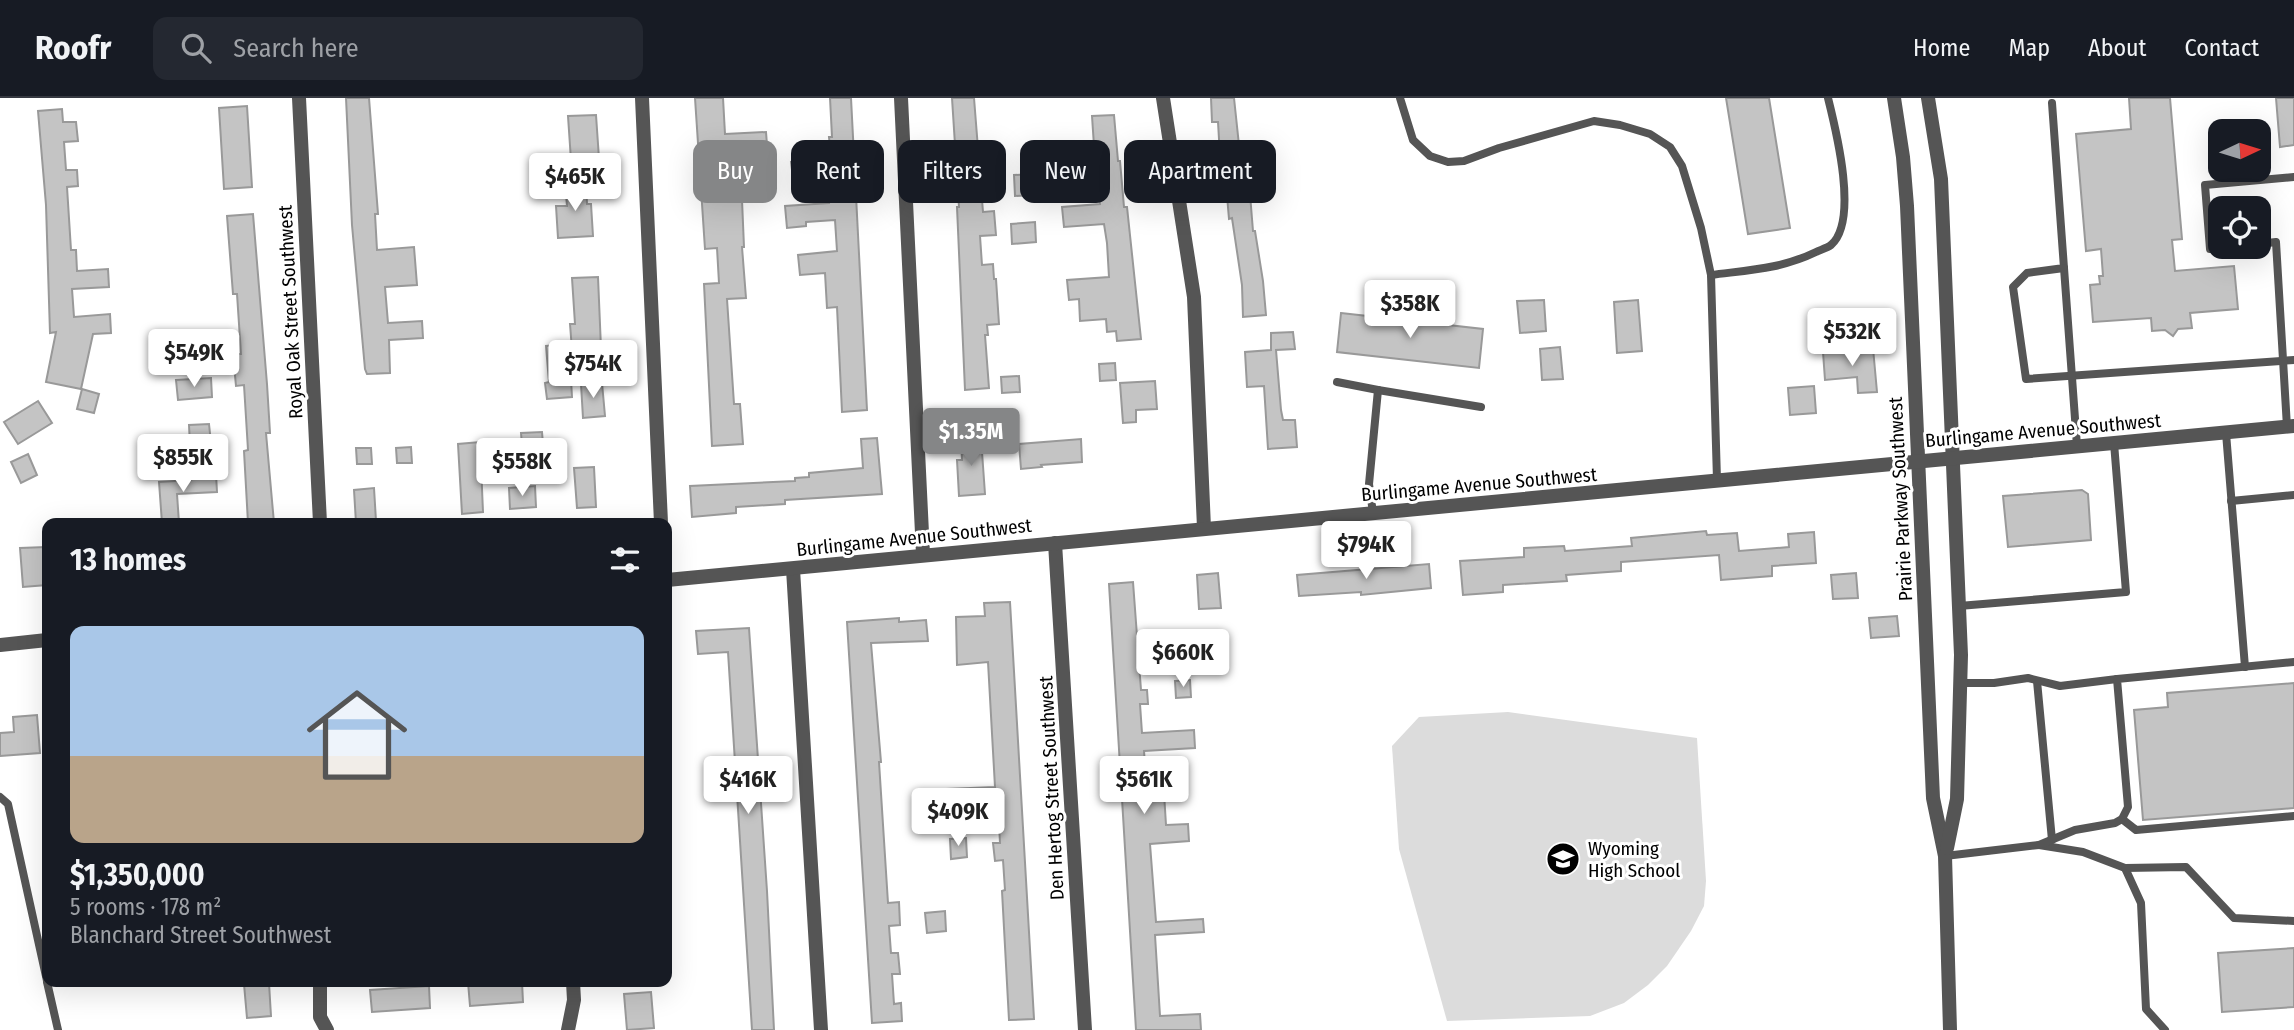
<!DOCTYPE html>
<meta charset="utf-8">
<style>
:root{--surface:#171b24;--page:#242831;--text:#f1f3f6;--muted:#9ea1a6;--line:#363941;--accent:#858687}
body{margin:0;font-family:"Fira Sans Condensed",sans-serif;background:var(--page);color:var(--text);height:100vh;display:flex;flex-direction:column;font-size:26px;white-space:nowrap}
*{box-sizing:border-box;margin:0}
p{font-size:23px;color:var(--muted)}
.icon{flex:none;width:38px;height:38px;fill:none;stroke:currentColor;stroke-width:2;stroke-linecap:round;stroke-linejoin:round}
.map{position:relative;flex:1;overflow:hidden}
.details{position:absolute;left:42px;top:420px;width:630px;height:469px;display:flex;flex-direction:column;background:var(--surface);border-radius:14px;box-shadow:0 7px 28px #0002}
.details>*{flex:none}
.banner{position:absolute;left:693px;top:42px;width:665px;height:63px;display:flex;gap:14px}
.needle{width:46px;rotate:86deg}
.fabs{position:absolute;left:2208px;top:21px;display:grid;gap:14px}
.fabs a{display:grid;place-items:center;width:63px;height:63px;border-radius:14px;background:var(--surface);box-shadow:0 7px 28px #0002;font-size:35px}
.price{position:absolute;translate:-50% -60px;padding:0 16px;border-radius:7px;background:#fff;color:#222;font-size:23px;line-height:46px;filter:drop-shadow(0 2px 4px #0008)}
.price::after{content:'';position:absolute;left:50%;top:42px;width:21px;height:16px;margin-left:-10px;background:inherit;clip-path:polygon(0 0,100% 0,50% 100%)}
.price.selected{background:var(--accent);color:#fff}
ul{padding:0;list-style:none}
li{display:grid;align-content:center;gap:14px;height:371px;padding:0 28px}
li span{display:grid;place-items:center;height:217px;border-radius:14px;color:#555}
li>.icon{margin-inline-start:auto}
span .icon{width:126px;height:126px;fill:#fffc;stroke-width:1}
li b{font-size:30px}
h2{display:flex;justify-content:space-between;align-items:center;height:84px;padding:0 28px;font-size:30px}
.tag{padding:0 24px;border-radius:14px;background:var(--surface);box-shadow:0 7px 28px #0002;font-size:24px;line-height:63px}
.tag.selected{background:var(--accent);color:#fff}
header{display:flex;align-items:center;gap:42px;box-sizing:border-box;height:98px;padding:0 35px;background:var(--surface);border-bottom:2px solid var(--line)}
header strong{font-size:33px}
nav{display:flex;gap:38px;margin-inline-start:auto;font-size:24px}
.search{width:490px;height:63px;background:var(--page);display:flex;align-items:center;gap:18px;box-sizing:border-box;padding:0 24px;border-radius:14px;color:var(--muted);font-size:26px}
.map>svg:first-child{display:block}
</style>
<header>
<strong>Roofr</strong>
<div class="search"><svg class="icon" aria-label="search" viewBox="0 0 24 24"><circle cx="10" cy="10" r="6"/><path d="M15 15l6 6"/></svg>Search here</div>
<nav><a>Home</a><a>Map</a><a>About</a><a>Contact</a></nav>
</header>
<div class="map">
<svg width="2294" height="932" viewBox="0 0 2294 932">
<rect width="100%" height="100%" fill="#fff"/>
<polygon fill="#dcdcdc" points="1508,614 1697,640 1706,783 1704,808 1691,833 1667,868 1648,887 1624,905 1590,918 1447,923 1399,751 1392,648 1419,619"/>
<g fill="#c4c4c4" stroke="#999" stroke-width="2">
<polygon points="346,0 369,0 378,116 375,116 377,152 414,149 417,187 385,189 388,225 422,223 423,240 389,242 390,275 367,276 365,271 352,127"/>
<polygon points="695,0 723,0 725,36 766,34 767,47 729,50 733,102 742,102 744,149 742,149 746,200 727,201 734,306 740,306 743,346 712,348 704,186 719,185 717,150 705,151"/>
<polygon points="830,0 851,0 867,312 842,314 837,209 827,210 825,175 800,177 798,157 837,153 835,122 806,124 806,128 787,130 785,108 829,105 827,77 793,80 791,64 831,60 829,39 832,39"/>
<polygon points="952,0 974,0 983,114 994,113 996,137 980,138 982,167 993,166 994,181 996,181 999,226 987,227 988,237 985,237 989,290 965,292 957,109 959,109"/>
<polygon points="1211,0 1234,0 1243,85 1249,84 1253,133 1255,133 1263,183 1266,217 1243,219 1242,187 1232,120 1229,121 1225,74 1221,75 1218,24 1212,24"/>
<polygon points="1726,0 1769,0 1790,130 1748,136"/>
<polygon points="2129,0 2170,0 2182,141 2172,142 2175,173 2234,168 2238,211 2190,215 2192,230 2178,231 2173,238 2165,232 2152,233 2151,220 2093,224 2090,187 2100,186 2099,178 2103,178 2101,151 2086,153 2076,36 2131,31"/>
<polygon points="2276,0 2294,0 2294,47 2280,49"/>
<polygon points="247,8 252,89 224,91 219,10"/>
<polygon points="62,11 63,24 76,24 78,43 64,44 66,72 77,72 78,88 67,89 71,152 76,152 77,173 108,171 109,189 72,191 74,219 110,216 111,235 93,236 81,291 46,284 56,234 50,235 46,107 38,13"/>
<polygon points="596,17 600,75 572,77 568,18"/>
<polygon points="1114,17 1118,63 1120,63 1124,109 1127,109 1141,241 1117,243 1116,233 1107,234 1106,221 1080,223 1079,201 1069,202 1067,182 1109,179 1107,145 1104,126 1064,129 1062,109 1100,106 1098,79 1060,81 1059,65 1095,63 1092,18"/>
<polygon points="1031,76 1032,97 1015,98 1014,77"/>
<polygon points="586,84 587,106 591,106 593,138 558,140 556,108 567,108 565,85"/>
<polygon points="253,116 267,286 270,335 266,335 274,425 248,425 244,353 248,352 244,287 236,288 233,256 241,256 237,196 233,196 227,118"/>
<polygon points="1035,124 1036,144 1012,146 1011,126"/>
<polygon points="598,179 601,250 572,252 570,226 575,226 572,180"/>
<polygon points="1544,202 1546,233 1520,235 1517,203"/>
<polygon points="1638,202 1642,253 1617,255 1614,204"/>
<polygon points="1341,215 1483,231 1479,270 1337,254"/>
<polygon points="1293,234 1295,251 1276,252 1281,312 1283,322 1295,322 1297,349 1268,351 1264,288 1247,289 1245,254 1271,252 1271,235"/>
<polygon points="569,246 572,299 547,301 545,285 549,284 546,248"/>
<polygon points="1560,249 1563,281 1542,282 1540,251"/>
<polygon points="1873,250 1877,294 1858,295 1857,279 1825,282 1823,254"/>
<polygon points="1115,265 1116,282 1100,283 1099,266"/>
<polygon points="1019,278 1020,294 1002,295 1001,279"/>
<polygon points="211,280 212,299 178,302 176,282"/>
<polygon points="1155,283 1157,311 1136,312 1136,324 1123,325 1120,285"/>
<polygon points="602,285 605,318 583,320 581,286"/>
<polygon points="1814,288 1816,315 1790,317 1788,290"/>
<polygon points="82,291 99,296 94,315 77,311"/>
<polygon points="38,303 52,325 18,346 4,324"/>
<polygon points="1015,324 1017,345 997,346 996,325"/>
<polygon points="209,326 211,345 190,347 189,327"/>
<polygon points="542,334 544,358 523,359 521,335"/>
<polygon points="877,340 882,396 785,402 785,406 736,409 736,415 692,419 690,388 795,383 795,380 809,379 809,375 863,370 861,341"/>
<polygon points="981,340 985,396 959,398 957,362 962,362 961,341"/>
<polygon points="1081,341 1082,364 1041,367 1042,369 1021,371 1019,346"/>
<polygon points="480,344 483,414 462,416 458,346"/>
<polygon points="411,349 412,365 397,365 396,350"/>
<polygon points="356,350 371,350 372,366 357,366"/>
<polygon points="28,356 37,377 21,385 11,364"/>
<polygon points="594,369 596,409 577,410 574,370"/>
<polygon points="216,376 217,394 177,396 179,425 162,425 159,384 191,382 190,377"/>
<polygon points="535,388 536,409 510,411 509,390"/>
<polygon points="374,390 376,423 356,425 354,392"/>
<polygon points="2082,392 2088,396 2091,442 2008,449 2003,398"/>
<polygon points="1706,433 1707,437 1737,435 1739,453 1789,449 1788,436 1814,434 1816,465 1772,468 1772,478 1721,482 1719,457 1621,464 1621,473 1566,477 1567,483 1503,487 1503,494 1463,497 1460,463 1524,459 1524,450 1564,448 1565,453 1632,448 1631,440"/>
<polygon points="46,449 47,487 23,489 20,450"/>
<polygon points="1429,466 1431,490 1361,497 1361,494 1299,498 1297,477"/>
<polygon points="1218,475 1221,510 1199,511 1197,477"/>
<polygon points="1856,475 1858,500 1833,501 1831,477"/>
<polygon points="1133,484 1141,592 1147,592 1148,606 1140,606 1142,635 1194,632 1195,650 1144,653 1146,680 1184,677 1185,694 1164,695 1166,727 1188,726 1189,743 1150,746 1156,824 1203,821 1204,834 1155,837 1160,918 1200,916 1201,932 1136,932 1109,486"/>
<polygon points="1010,504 1034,921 1009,922 1002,793 1005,792 1003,762 995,763 993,745 1000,745 998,708 948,711 947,691 995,689 988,564 957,567 956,519 985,518 984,505"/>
<polygon points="1897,518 1899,538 1871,540 1869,520"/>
<polygon points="899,520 899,524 926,522 928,543 871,545 881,664 879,664 888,805 899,804 900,827 889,828 891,855 898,855 900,876 892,876 894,906 901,905 902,923 872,925 847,524"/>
<polygon points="749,530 767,793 774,932 752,932 728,554 698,556 696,533"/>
<polygon points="1190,582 1191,599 1176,600 1175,583"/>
<polygon points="2294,585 2294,710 2143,722 2134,612 2168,609 2167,595"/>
<polygon points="37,617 40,655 0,658 0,635 14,634 13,619"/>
<polygon points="966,740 967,759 951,761 950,741"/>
<polygon points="945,813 946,833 927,835 925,815"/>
<polygon points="2294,850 2294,909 2222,914 2218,855"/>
<polygon points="468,884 522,884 523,904 470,908"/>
<polygon points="269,885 271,918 247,920 244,886"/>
<polygon points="429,888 430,910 372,914 370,892"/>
<polygon points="651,894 654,930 627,932 624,896"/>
</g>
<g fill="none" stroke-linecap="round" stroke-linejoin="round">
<g stroke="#555" stroke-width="8">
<polyline points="1400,0 1413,42 1430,58 1448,64 1464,63 1499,50 1594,23 1620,27 1650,36 1670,49 1682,68 1701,130 1711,177 1717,382"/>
<polyline points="2052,5 2064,170 2027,175 2013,189 2026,281 2294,262"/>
<polyline points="2259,146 2276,144 2287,329"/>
<polyline points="2228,149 2210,151 2205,87 2294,79"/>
<polyline points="2064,170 2077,348"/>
<path d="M1711 177C1749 172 1781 171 1816 154 1820 152 1827 150 1831 147 1859 123 1836 32 1828 0"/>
<polyline points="1337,284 1378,292"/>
<polyline points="2226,335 2245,569"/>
<polyline points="2231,403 2294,397"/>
<polyline points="1373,415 1369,386 1378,292 1481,309"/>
<polyline points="1959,508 2126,494 2114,345"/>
<polyline points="2037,583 2052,742"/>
<polyline points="1961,585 1994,585 2028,580 2060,588 2117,581"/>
<polyline points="0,699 8,706 47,883"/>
<polyline points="2122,721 2136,732 2294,718"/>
<polyline points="2039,747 2083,754 2125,770 2141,805 2146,911 2165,932"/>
<polyline points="1945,758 2039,747 2075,732 2115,725 2122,721 2128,709 2117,581 2294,564"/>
<polyline points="2125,770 2186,769 2234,820 2294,823"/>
<polyline points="47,884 58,932"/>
</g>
<g stroke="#555" stroke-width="14">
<polyline points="299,0 320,425"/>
<polyline points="642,0 661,425"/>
<polyline points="901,0 923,456"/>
<polyline points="1163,0 1194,199 1204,430"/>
<polyline points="1055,445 1085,932"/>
<polyline points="793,471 821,932"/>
<polyline points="320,884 320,919 327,932"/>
<polyline points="568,932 574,902 573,884"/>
</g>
<g stroke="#555" stroke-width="14">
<polyline points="1894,0 1903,59 1907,108 1933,700 1945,758 1950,932"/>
<polyline points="1928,0 1941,81 1961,557 1957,701 1947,750"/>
<polyline points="667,482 2294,328"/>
<polyline points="0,547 47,542"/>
</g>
</g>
<defs>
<symbol id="school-disc" viewBox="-11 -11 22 22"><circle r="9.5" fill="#000" stroke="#fff"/><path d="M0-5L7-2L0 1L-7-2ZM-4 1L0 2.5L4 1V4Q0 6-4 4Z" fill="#fff"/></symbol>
</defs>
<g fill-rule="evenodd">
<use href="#school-disc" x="1544" y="742" width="38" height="38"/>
</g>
<g text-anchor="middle" stroke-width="6" stroke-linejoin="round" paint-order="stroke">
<g font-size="19" fill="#000" stroke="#fff">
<text transform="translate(290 214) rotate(-93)" y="7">Royal Oak Street Southwest</text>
<text transform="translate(2043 332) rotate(-5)" y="7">Burlingame Avenue Southwest</text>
<text transform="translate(1479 386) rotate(-5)" y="7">Burlingame Avenue Southwest</text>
<text transform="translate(1900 401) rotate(-93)" y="7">Prairie Parkway Southwest</text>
<text transform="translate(914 439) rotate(-6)" y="7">Burlingame Avenue Southwest</text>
<text transform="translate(1051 690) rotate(-93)" y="7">Den Hertog Street Southwest</text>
</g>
<g font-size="19" fill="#000" stroke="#fff" text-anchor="start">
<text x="1588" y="757">Wyoming<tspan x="1588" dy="22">High School</tspan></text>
</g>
</g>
</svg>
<div class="fabs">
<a><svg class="needle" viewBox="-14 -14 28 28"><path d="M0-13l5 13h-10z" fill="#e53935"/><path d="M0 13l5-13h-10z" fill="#9ea1a6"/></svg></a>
<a><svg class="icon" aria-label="locate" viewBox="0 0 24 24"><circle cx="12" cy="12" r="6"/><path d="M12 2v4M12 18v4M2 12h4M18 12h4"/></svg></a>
</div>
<b class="price" style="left:575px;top:115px">$465K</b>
<b class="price" style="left:1410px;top:242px">$358K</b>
<b class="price" style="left:1852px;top:270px">$532K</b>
<b class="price" style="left:194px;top:291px">$549K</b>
<b class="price" style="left:593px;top:302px">$754K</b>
<b class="price selected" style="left:971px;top:370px">$1.35M</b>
<b class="price" style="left:183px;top:396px">$855K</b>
<b class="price" style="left:522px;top:400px">$558K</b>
<b class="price" style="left:1366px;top:483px">$794K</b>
<b class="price" style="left:1183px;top:591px">$660K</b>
<b class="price" style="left:748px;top:718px">$416K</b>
<b class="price" style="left:1144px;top:718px">$561K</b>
<b class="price" style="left:958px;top:750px">$409K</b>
<div class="banner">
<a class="tag selected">Buy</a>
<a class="tag">Rent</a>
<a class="tag">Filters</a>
<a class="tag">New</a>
<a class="tag">Apartment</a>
</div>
<section class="details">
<h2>13 homes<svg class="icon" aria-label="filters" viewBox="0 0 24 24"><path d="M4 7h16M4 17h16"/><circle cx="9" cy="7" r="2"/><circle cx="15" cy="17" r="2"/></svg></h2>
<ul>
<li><span style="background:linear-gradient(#a9c7e8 60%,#b9a48a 0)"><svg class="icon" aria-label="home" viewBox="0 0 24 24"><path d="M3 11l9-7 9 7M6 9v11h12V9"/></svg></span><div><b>$1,350,000</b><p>5 rooms · 178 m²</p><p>Blanchard Street Southwest</p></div></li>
</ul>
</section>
</div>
